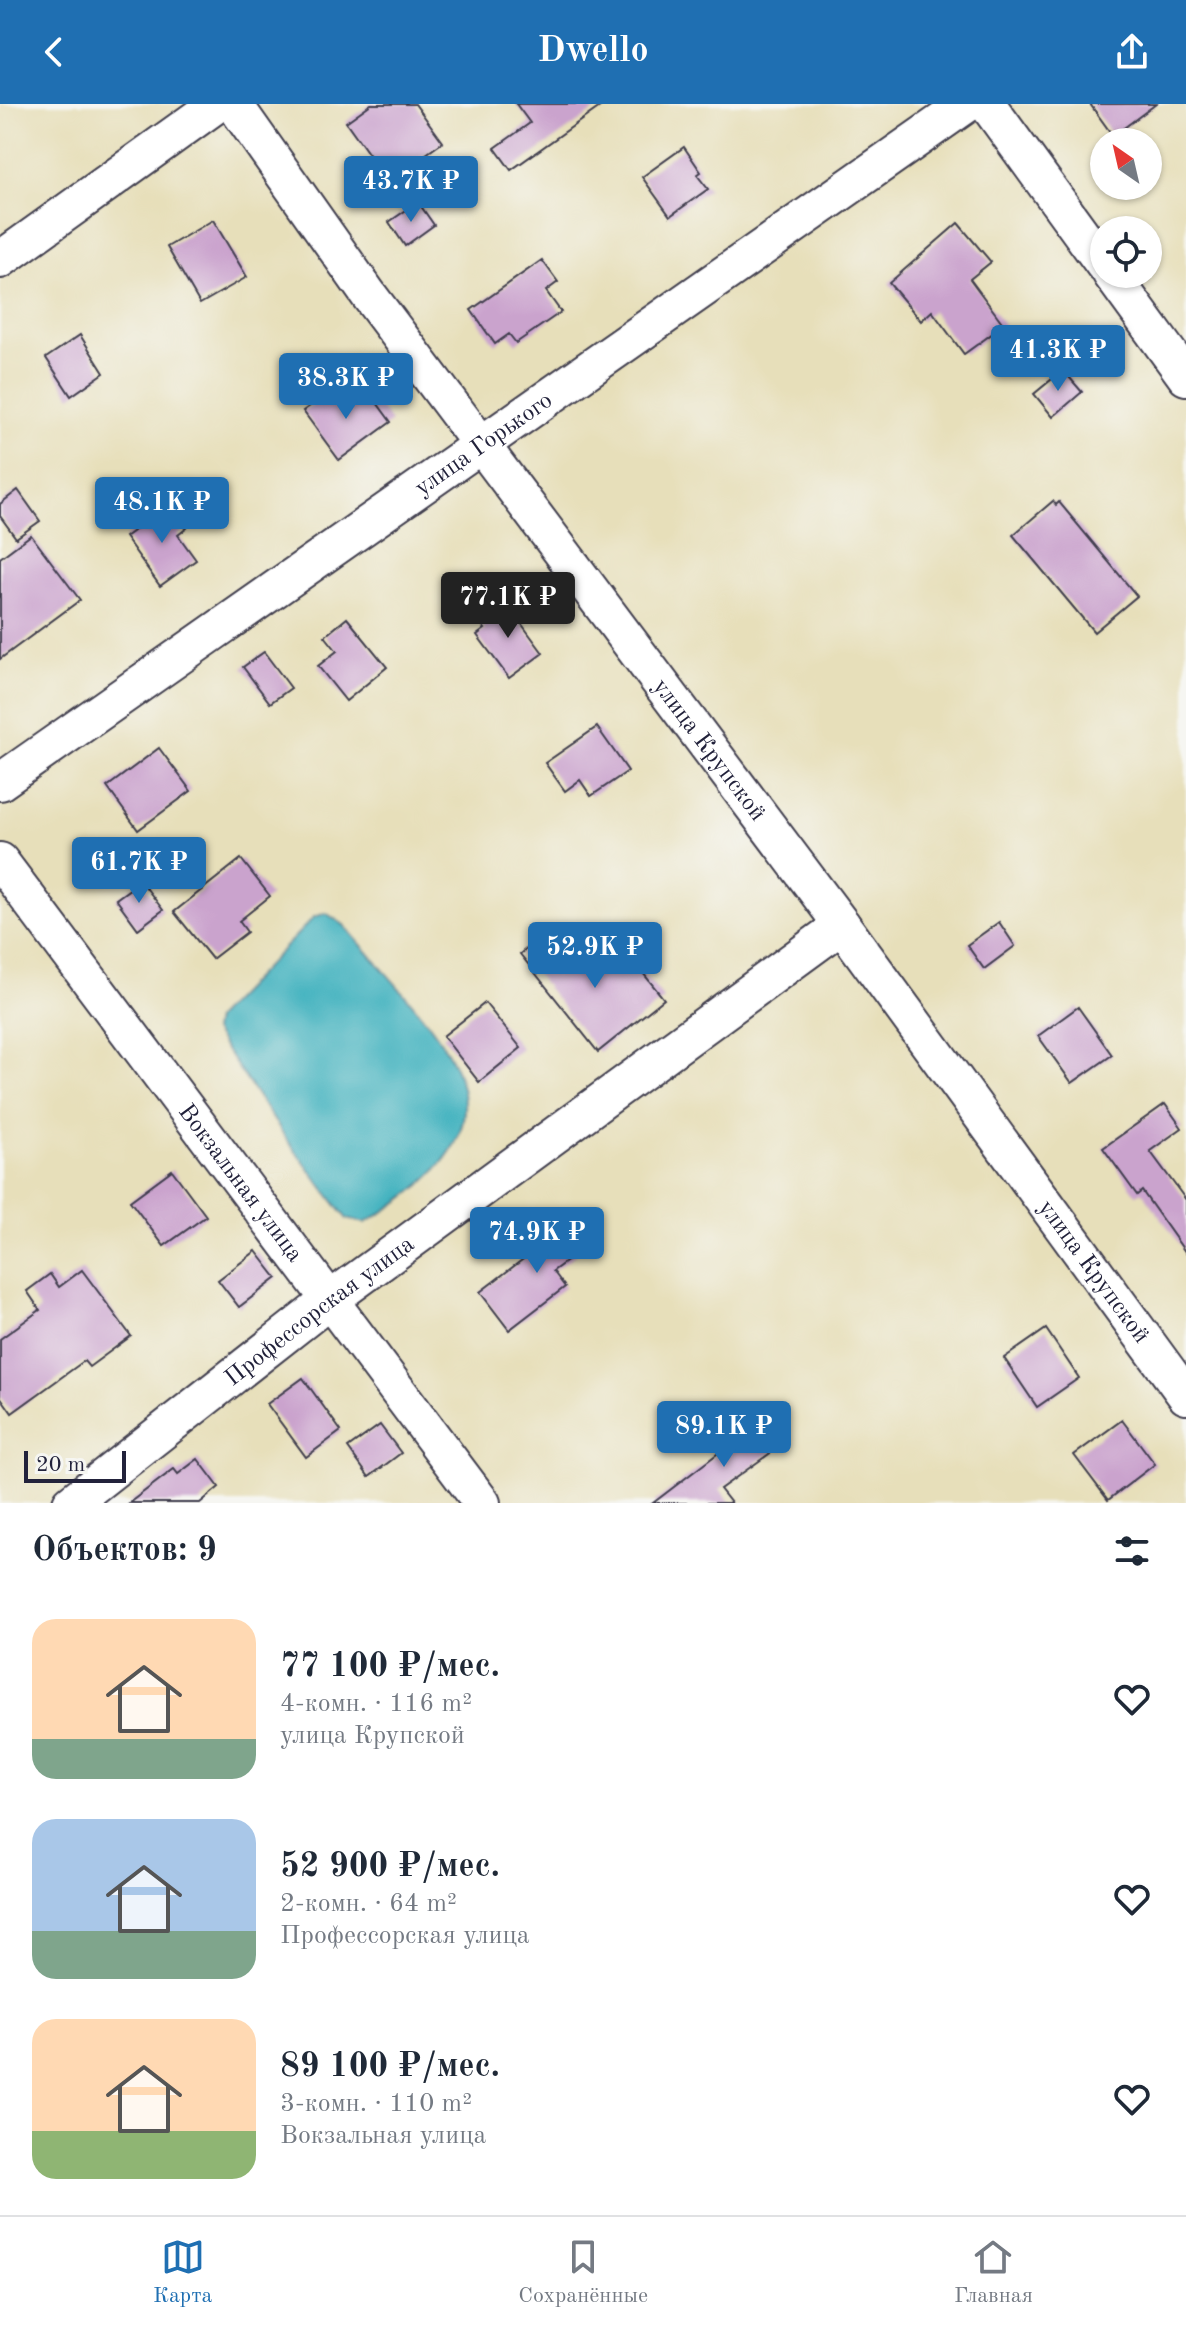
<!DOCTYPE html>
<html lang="ru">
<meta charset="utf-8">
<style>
:root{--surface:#fff;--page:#f2f2f3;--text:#1f2937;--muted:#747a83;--line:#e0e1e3;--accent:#1f6fb2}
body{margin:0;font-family:"Old Standard TT",serif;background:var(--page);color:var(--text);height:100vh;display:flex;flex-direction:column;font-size:30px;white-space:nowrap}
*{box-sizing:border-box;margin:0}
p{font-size:26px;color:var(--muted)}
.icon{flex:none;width:44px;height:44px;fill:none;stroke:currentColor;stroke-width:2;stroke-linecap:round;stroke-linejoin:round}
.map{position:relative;height:1399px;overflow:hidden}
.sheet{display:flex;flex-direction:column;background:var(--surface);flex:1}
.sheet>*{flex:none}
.needle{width:52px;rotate:326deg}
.controls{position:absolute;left:1090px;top:24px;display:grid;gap:16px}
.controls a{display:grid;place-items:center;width:72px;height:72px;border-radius:50%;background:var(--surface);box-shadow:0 2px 6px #0004;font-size:40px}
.scale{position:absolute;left:24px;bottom:20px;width:102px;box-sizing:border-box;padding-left:8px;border:4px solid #22223b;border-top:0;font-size:22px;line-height:28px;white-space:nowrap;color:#22223b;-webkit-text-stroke:6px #f6f6f2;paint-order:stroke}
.price{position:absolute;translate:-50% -68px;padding:0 18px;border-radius:8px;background:var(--accent);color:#fff;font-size:26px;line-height:52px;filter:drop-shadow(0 2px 4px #0008)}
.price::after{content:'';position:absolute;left:50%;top:48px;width:24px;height:18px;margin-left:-12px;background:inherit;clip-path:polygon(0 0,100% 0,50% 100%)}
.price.current{background:#222;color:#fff}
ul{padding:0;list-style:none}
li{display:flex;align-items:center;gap:24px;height:200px;padding:0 32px}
li span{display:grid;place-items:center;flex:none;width:224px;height:160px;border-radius:24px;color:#555}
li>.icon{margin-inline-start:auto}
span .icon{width:96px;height:96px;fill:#fffc;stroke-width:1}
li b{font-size:34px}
h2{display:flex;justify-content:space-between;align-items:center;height:96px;padding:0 32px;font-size:34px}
header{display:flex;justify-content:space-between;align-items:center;height:104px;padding:0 32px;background:var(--accent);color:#fff;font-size:36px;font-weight:600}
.menu{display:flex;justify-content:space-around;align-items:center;height:112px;border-top:2px solid var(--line);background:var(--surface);font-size:22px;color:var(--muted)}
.menu a{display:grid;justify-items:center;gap:4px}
.menu .current{color:var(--accent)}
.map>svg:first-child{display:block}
</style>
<header><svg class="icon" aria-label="back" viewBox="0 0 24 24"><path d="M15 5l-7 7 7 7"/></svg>Dwello<svg class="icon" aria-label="share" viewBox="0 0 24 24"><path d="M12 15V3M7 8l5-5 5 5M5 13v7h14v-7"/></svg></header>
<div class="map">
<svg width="1186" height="1399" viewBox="0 0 1186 1399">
<rect width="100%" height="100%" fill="#f6f6f2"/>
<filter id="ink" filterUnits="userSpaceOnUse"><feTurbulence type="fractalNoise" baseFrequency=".0125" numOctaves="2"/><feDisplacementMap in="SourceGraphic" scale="16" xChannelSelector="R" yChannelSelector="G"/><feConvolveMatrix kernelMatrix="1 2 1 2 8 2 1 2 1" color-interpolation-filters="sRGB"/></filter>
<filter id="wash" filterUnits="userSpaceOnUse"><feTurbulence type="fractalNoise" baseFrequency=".006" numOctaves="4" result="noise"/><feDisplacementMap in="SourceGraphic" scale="32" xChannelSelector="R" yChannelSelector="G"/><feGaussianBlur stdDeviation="1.8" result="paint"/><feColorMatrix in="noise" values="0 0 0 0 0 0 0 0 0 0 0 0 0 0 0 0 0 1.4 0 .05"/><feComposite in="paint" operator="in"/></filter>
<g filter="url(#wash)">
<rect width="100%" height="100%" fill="#e7dfba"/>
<path fill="#43b2bf" stroke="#326a7d" stroke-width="2" d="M326 809 344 821C441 935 547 1015 365 1119L347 1115 288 1037 213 927 215 915 314 813Z"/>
<g id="blocks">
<g fill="#caa3cd">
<polygon points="371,0 415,0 443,38 388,77 346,18"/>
<polygon points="516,0 604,0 511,66 495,44 530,19"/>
<polygon points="1090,0 1156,0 1113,32"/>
<polygon points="684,43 701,68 697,71 708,85 670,112 642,73"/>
<polygon points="418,98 434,121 405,142 389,118"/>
<polygon points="213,116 247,173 200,200 167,143"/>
<polygon points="958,119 991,158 970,175 1004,221 964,250 932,207 921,217 889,179"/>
<polygon points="542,156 558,178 546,187 561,208 516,239 509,230 495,240 471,206"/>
<polygon points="80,231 104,269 71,292 46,254"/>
<polygon points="1063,266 1082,288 1053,313 1034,290"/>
<polygon points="338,282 352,302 369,288 391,318 339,356 303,307"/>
<polygon points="18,386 40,417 16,434 0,412 0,400"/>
<polygon points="1053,397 1056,401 1059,398 1137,492 1094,528 1013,431"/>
<polygon points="170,400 187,424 178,431 196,456 160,482 125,433"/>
<polygon points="31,431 80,496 0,555 0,454"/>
<polygon points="504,496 543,549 509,574 477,531 485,525 478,515"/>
<polygon points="347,514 387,563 346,597 318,562 337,547 325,532"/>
<polygon points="264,548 291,584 270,599 243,563"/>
<polygon points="597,623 628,667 591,692 580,676 565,687 545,659"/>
<polygon points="159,644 191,687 138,726 107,683"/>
<polygon points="241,755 270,792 239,817 247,828 212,855 174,808"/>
<polygon points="141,777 163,806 138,825 116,795"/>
<polygon points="999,818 1015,842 984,865 967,841"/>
<polygon points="542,831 571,867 604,840 618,856 627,849 664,895 598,948 520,850"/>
<polygon points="485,899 521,944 479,978 443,932"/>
<polygon points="1078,903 1112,951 1072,979 1038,932"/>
<polygon points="1165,1000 1182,1024 1150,1047 1186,1096 1186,1149 1142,1087 1137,1091 1103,1044"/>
<polygon points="172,1066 206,1112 164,1142 130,1097"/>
<polygon points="580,1112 598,1134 553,1167 565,1183 509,1226 480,1188"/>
<polygon points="256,1147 277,1174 239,1203 218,1176"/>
<polygon points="82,1166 131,1232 89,1263 84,1257 12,1309 0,1292 0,1235 40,1206 27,1187 50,1170 59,1183"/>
<polygon points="1046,1225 1079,1274 1037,1303 1004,1254"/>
<polygon points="303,1274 341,1327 306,1353 267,1300"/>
<polygon points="1122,1316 1155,1360 1108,1396 1074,1351"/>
<polygon points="767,1318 783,1340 720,1385 731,1399 653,1399 751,1324 753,1328"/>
<polygon points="380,1321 401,1349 369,1373 348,1344"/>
<polygon points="198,1355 219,1383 200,1399 129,1399 174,1365 178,1370"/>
</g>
</g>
</g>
<g filter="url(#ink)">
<use href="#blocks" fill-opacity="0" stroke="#403e4e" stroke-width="2"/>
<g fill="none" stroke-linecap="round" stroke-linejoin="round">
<defs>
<g id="street">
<path id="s1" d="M234 0 368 190 842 821 1186 1292"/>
<polyline points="987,0 1104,161"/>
<polyline points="0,156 217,0"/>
<polyline points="1111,170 1186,273"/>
<path id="s2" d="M0 678 967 0"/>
<path id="s3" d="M0 757 482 1399"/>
<path id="s4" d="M71 1399 331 1195 842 821"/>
</g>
</defs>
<use href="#street" stroke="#403e4e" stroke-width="40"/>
<use href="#street" stroke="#fff" stroke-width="36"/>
</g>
</g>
<g text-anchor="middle" stroke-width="6" stroke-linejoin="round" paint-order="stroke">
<g font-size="24" fill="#22223b" stroke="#f6f6f2">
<text dy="8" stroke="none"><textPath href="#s2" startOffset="590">улица Горького</textPath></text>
<text dy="8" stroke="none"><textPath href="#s1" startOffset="802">улица Крупской</textPath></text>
<text dy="8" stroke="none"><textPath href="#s3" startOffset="402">Вокзальная улица</textPath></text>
<text dy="8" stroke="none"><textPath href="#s1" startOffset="1450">улица Крупской</textPath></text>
<text dy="8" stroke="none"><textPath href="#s4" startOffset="314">Профессорская улица</textPath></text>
</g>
</g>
</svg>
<div class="controls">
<a><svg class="needle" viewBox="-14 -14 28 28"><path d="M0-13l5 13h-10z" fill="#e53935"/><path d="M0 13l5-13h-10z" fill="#747a83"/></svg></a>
<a><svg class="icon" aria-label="locate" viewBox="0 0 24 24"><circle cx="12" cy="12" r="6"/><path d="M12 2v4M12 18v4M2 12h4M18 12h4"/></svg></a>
</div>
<div class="scale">20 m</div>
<b class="price" style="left:411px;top:120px">43.7K ₽</b>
<b class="price" style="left:1058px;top:289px">41.3K ₽</b>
<b class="price" style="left:346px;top:317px">38.3K ₽</b>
<b class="price" style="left:162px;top:441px">48.1K ₽</b>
<b class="price current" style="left:508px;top:536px">77.1K ₽</b>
<b class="price" style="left:139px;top:801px">61.7K ₽</b>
<b class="price" style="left:595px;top:886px">52.9K ₽</b>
<b class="price" style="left:537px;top:1171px">74.9K ₽</b>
<b class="price" style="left:724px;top:1365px">89.1K ₽</b>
</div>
<section class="sheet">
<h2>Объектов: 9<svg class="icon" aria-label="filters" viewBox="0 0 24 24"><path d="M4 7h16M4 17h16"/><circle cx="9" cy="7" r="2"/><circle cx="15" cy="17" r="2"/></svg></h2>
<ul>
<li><span style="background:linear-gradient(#ffd9b3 75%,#7fa58c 0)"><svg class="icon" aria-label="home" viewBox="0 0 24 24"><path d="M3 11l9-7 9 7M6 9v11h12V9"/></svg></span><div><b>77 100 ₽/мес.</b><p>4-комн. · 116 m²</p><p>улица Крупской</p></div><svg class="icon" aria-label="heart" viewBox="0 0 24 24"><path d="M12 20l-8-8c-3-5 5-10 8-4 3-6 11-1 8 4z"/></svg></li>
<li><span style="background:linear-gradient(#a9c7e8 70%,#7fa58c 0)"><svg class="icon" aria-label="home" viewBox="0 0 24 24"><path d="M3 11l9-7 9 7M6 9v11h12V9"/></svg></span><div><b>52 900 ₽/мес.</b><p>2-комн. · 64 m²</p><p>Профессорская улица</p></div><svg class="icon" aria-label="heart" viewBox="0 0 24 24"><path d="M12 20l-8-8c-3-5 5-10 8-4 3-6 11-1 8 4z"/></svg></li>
<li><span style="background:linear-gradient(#ffd9b3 70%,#8fb573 0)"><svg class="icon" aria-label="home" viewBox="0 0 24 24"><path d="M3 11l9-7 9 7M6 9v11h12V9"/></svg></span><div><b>89 100 ₽/мес.</b><p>3-комн. · 110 m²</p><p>Вокзальная улица</p></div><svg class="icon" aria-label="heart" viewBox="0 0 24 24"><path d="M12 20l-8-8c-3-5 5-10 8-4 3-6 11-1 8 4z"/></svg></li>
</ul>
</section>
<nav class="menu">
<a class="current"><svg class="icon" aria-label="map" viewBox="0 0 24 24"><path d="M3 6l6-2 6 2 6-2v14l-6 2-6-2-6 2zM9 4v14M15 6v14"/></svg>Карта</a>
<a><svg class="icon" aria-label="saved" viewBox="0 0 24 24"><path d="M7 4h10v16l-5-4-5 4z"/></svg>Сохранённые</a>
<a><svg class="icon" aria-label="home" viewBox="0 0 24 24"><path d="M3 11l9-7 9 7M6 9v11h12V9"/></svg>Главная</a>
</nav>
